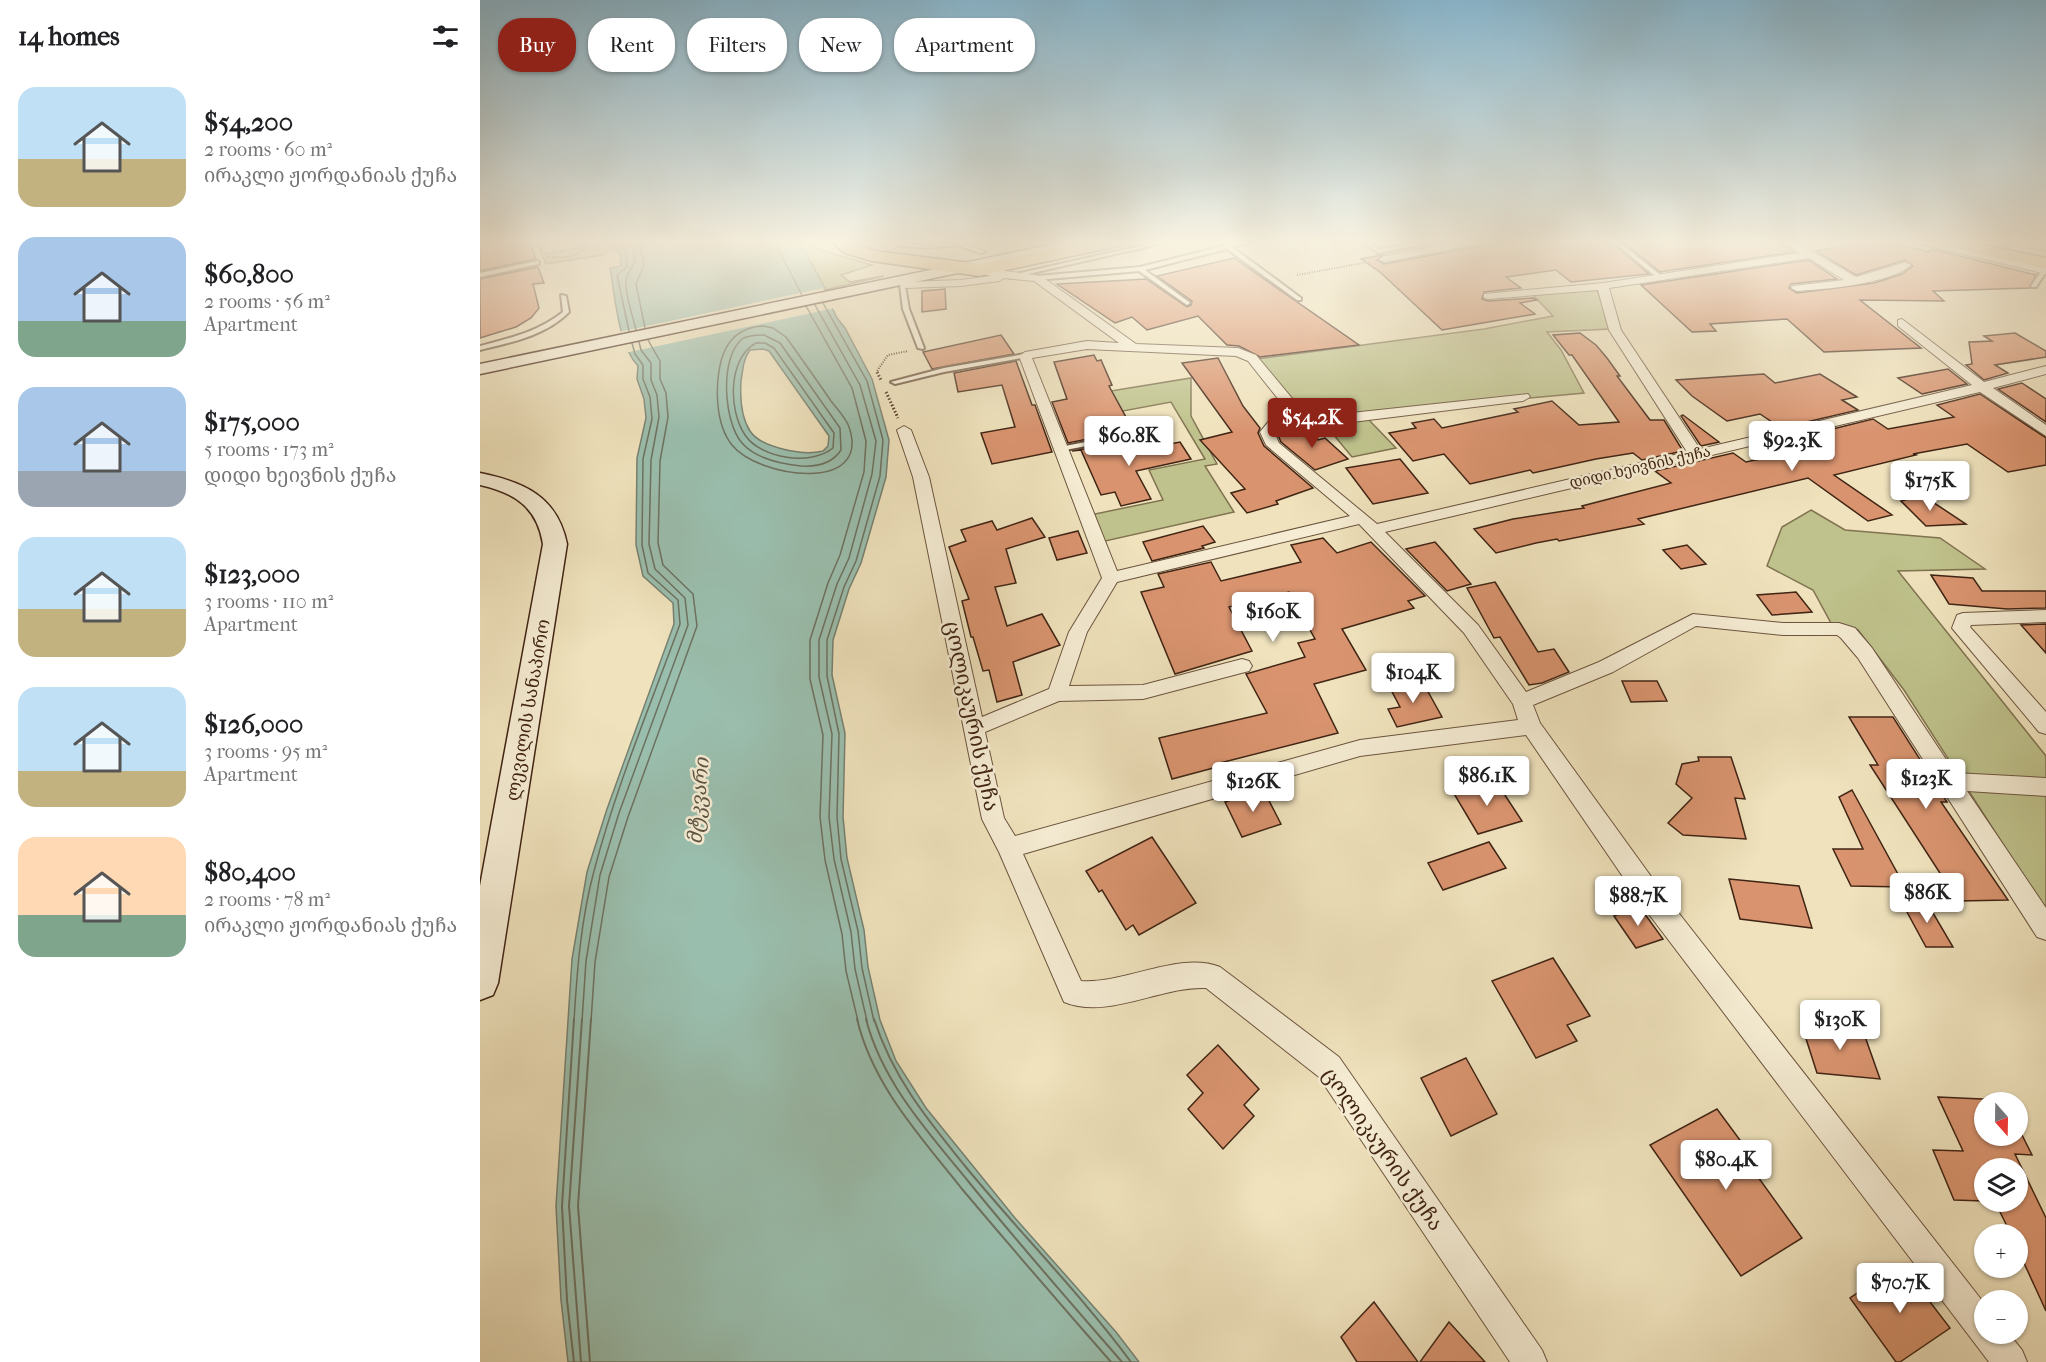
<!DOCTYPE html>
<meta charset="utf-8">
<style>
:root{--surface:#fff;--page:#f2f2f2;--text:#202124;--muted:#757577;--accent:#8f2418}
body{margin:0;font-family:"IM FELL French Canon","Noto Serif Georgian",serif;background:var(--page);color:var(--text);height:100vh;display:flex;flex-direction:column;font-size:22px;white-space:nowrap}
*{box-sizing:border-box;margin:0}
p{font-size:20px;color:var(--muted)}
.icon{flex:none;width:33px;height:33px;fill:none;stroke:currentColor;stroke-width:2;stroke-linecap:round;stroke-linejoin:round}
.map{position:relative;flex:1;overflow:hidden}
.details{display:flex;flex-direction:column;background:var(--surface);width:480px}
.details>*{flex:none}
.top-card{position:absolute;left:18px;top:18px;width:570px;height:54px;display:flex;gap:12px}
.needle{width:39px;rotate:160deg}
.buttons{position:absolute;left:1494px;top:1092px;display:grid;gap:12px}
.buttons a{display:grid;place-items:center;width:54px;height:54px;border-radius:50%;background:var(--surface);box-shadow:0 2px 4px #0004;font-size:30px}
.price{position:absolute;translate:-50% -51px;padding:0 14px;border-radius:6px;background:#fff;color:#222;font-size:20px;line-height:39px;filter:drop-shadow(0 2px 3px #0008)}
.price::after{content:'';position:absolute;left:50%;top:36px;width:18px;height:14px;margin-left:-9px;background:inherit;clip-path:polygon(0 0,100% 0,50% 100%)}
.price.current{background:var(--accent);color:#fff}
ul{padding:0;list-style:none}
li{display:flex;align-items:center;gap:18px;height:150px;padding:0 18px}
li span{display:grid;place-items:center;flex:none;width:168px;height:120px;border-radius:18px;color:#555}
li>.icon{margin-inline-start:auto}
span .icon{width:72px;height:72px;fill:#fffc;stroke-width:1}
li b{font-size:26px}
h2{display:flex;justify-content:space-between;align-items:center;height:72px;padding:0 18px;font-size:26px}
.tag{padding:0 21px;border-radius:24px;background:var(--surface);box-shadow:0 2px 4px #0004;font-size:21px;line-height:54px}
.tag.current{background:var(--accent);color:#fff}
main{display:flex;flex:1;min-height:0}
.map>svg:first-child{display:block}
</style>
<main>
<section class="details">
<h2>14 homes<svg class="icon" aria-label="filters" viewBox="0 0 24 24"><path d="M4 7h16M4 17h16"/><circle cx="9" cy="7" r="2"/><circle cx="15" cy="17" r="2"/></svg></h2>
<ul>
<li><span style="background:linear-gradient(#bfe0f5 60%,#c2b280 0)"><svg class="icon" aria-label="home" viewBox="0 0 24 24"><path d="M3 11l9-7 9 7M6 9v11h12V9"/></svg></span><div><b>$54,200</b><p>2 rooms · 60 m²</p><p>ირაკლი ჟორდანიას ქუჩა</p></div></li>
<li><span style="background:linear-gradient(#a9c7e8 70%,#7fa58c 0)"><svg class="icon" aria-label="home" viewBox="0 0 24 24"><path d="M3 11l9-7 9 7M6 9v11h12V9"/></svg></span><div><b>$60,800</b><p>2 rooms · 56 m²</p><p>Apartment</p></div></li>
<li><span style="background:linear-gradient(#a9c7e8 70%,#9aa5b1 0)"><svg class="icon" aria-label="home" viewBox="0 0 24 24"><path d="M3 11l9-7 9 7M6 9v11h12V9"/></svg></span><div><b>$175,000</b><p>5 rooms · 173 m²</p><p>დიდი ხეივნის ქუჩა</p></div></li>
<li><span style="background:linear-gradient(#bfe0f5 60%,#c2b280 0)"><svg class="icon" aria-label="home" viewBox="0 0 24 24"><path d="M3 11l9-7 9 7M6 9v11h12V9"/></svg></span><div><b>$123,000</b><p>3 rooms · 110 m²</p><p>Apartment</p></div></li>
<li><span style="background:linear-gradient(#bfe0f5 70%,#c2b280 0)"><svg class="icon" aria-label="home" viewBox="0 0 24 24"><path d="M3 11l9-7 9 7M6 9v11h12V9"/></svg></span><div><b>$126,000</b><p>3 rooms · 95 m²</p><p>Apartment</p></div></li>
<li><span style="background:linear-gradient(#ffd9b3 65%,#7fa58c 0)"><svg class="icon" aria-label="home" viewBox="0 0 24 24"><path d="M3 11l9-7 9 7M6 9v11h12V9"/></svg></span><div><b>$80,400</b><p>2 rooms · 78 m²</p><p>ირაკლი ჟორდანიას ქუჩა</p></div></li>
</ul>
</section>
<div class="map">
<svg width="1566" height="1362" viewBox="0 0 1566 1362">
<rect width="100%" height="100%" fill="#efe2bc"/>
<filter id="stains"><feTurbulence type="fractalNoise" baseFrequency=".00333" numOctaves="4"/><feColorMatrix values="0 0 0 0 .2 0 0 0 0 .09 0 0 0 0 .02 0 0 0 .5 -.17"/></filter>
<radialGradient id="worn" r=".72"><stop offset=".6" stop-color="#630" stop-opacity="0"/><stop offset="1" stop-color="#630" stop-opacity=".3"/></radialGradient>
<g fill="#bfc28c" stroke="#807350" stroke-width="1.5">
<polygon points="56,241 125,241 129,249 123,255 66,264"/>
<polygon points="319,241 326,241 341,250 392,265 361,275 370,282 404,276 345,290"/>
<polygon points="1117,290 1131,329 1067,332 1081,350 1104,393 844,417 820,409 777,359 1004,329 1073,316 1052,294"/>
<polygon points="711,378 711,416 737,464 725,466 754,512 621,542 610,515 683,500 669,470 725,459 691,402 616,416 606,395"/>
<polygon points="889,420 916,448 872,457 843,422"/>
<polygon points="1331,510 1365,530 1460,538 1505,569 1418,571 1566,756 1566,911 1424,690 1378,630 1351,623 1333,590 1287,566 1302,527"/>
</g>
<path fill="#9abead" stroke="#768070" stroke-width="1.5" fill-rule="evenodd" d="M125 241H319L345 288 343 289 357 318 365 328 392 379 409 440 406 477 381 563 369 589 353 640 352 675 365 733 363 817 367 858 384 930 388 967 400 1020 416 1061 446 1108 535 1218 636 1332 659 1362H88L81 1300 76 1206 92 959 107 872 127 809 194 624 193 603 163 576 156 545 157 458 166 418 164 399 157 379 158 366C138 345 135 296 130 268L141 266 140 252 129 249ZM283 349 289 351 349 436 348 446 343 451C324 456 281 448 270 431 261 417 260 397 261 381 263 370 263 359 270 350Z"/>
<polygon fill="#efe2bc" points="343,288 355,308 145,353 139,332"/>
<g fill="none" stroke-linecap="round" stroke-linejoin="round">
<g stroke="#6d7160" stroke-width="1.5">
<polyline points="131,241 134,245 143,247 146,252 147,267 137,275 149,331"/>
<path d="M148 241C164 264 147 266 146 282 145 294 153 317 156 330"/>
<polyline points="159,241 164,265 156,284 165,328"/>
<polyline points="298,241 299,251 322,295"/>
<polyline points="343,303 387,381 403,440 400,476 376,561 364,587 347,640 347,676 359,734 357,817 361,859 378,931 382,968 394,1021"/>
<polyline points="335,305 380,385 396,441 392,474 369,558 357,584 339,640 339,677 352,734 349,817 354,859 371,932 375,969 387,1021"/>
<polyline points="326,306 372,388 386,441 384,472 360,555 348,583 330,640 330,679 343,735 340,817 345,860 362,934 366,971 378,1021"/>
<path d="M283 326 293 328 306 337C321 358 336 379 351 401 357 409 366 418 369 427 392 494 278 478 252 445 235 424 235 386 241 361 247 339 261 327 283 326Z"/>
<path d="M284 335 300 343 360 428 361 450C352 464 337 467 321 466 301 464 276 459 262 443 244 423 239 358 262 339 268 335 277 335 284 335Z"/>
<path d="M276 343H285L294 348 354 433 353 448C331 466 281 459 265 435 248 410 248 358 276 343Z"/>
<path d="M94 1021C97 971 101 919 114 871 136 787 170 706 200 624L198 600 168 573 162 545 163 459 172 419 170 397 163 379V365L155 354 152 343"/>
<polyline points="102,1021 106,961 120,875 139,813 208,625 205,598 175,569 169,544 171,460 179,417 177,395 171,380 171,363 161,350 159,342"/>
<polyline points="111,1021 115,962 129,877 148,817 217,626 213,594 183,565 178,543 180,461 188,417 186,393 180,379 180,361 168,340"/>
</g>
<g stroke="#6d7160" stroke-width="2">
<path d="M377 1019C393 1086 441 1137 482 1189 531 1247 581 1305 631 1362"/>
<path d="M386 1019C402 1082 448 1132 488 1181 538 1243 590 1302 642 1362"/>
<path d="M394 1019C413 1078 447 1119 485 1166 539 1232 600 1293 651 1362"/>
<polyline points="94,1362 87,1300 82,1206 94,1019"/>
<polyline points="101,1362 89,1206 102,1019"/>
<polyline points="110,1362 98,1206 111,1019"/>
</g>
</g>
<g fill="#d9946f" stroke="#402414" stroke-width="1.5">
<polygon points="0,241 49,241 56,259 0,271"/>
<polygon points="1007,241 1011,241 1011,245 1032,241 1130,241 1169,274 1091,282 1076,270 1026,277 1041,288 1004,292 1002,299 1008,301 1053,298 1057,300 1040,303 1055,314 962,330 900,272 881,259 902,255 897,260 904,264 1000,246"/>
<polygon points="1142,241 1300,241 1314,252 1180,272"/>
<polygon points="1369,241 1407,241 1449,252 1452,249 1556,275 1550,288 1453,291 1464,301 1380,300 1441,348 1344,352 1307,319 1230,324 1236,331 1212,332 1161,285 1329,260 1357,279 1311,284 1309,288 1317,293 1394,283 1422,274 1433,266 1425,260 1376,275 1336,251 1362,246"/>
<polygon points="754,258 879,345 780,357 759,346 747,345 718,316 667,330 652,317 635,323 577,284 666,279 707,307 711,305 712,301 677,276"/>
<polygon points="58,267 64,283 53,284 59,308 51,318 36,327 0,338 0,279"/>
<polygon points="465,289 466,309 442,312 442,291"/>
<polygon points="1100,333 1116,345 1127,358 1140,376 1137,376 1170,420 1184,420 1203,451 1162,460 1153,453 1116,459 1053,473 1050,470 990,484 964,454 933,461 909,433 936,428 932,423 954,419 962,428 1038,412 1034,409 1072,401 1099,425 1139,422 1092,355 1089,355 1073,335"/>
<polygon points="1535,333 1566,351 1566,357 1515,365 1528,373 1504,380 1486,365 1492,364 1489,342 1512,341 1504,336"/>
<polygon points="521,335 534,354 452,369 443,352"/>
<polygon points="614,355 617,361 621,360 632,385 629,386 653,430 588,443 572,402 587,399 574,362"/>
<polygon points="738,358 763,406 780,428 778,433 784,446 833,488 796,501 798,504 767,513 751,493 765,489 720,440 752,432 702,363"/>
<polygon points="536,361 552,405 555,405 572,452 512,464 501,433 535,427 522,385 478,392 474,373"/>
<polygon points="1468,369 1487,384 1442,394 1418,378"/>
<polygon points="1284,374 1295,383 1340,374 1377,397 1362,400 1378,410 1301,428 1280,414 1247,421 1212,396 1196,380"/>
<polygon points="1542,383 1566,399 1566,422 1518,389"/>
<polygon points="1500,394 1566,438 1566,465 1528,472 1487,444 1433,454 1436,455 1354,475 1412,515 1388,521 1328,478 1158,519 1164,524 1079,541 1077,539 1056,543 1016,553 994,529 1033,519 1104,508 1102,506 1191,483 1175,471 1253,453 1266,462 1331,448 1316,438 1393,419 1408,429 1474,417 1457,405"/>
<polygon points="1203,415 1239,442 1221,446 1201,416"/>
<polygon points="805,428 812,435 827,430 838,440 845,438 868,459 835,470 801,442 797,433"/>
<polygon points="658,439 664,449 700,442 711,459 656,471 671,499 641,506 635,492 621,495 601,450 592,451"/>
<polygon points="920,459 948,493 893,504 866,468"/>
<polygon points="1442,495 1486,524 1446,526 1421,501"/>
<polygon points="552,518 565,537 526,549 536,583 515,587 527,626 562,614 580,645 533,662 542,695 517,702 509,670 503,671 493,637 491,637 482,601 489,599 469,547 486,541 481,530 512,521 517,530"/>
<polygon points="723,526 735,542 722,546 724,548 672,561 663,542"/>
<polygon points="598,531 607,553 577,560 569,538"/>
<polygon points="843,538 857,553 891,542 945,596 928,601 934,608 862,629 886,670 834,684 858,733 740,763 741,766 692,779 679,738 787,713 766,674 825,657 818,643 835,639 809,592 749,607 772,651 695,674 661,592 684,587 678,574 731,562 741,581 821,562 811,545"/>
<polygon points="955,542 969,558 991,584 967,591 926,549"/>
<polygon points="1207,545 1226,564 1201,569 1183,550"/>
<polygon points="1451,575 1493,578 1502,591 1566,591 1566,608 1527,609 1469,604"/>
<polygon points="1015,582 1058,652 1074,649 1089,672 1062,683 1049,685 1020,637 1014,638 987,588"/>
<polygon points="1316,592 1332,612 1292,615 1277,595"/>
<polygon points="1566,624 1566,653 1541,625"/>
<polygon points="941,679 962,717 917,727 908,709 920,707 909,686"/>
<polygon points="1142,681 1177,681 1187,701 1151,702"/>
<polygon points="1369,717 1413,717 1467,802 1461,802 1528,900 1478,901 1390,765 1398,765"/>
<polygon points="1218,757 1251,757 1265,799 1255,798 1266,839 1203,835 1188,823 1212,798 1196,784 1202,764 1219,761"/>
<polygon points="1015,780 1042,821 998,834 973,792"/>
<polygon points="783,789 801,824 762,837 745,802"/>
<polygon points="1372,790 1425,887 1371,886 1353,849 1383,849 1359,797"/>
<polygon points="672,837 716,903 659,935 653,925 646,930 622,890 619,892 606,871"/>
<polygon points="1009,842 1026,868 963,890 948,863"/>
<polygon points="1249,879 1319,886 1332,928 1260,919"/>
<polygon points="1421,901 1446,901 1473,947 1446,947"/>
<polygon points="1159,906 1183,939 1156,948 1134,916"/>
<polygon points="1073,958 1110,1016 1087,1025 1097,1041 1056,1058 1012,981"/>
<polygon points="1321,1023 1382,1028 1400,1079 1337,1073"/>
<polygon points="738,1045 779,1089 764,1105 774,1116 743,1149 708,1109 723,1093 707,1075"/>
<polygon points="986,1058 1017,1114 971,1136 941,1078"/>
<polygon points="1458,1097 1524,1100 1525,1102 1504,1102 1504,1136 1538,1136 1538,1127 1552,1155 1535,1154 1566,1218 1566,1311 1538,1250 1538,1234 1531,1234 1515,1202 1538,1202 1538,1168 1504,1168 1504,1201 1474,1200 1453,1150 1483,1151"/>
<polygon points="1237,1109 1271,1155 1265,1159 1322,1238 1261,1276 1170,1145"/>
<polygon points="1421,1264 1470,1328 1420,1362 1416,1362 1370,1298"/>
<polygon points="894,1302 938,1362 877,1362 861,1337"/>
<polygon points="969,1322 1005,1362 940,1362"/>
</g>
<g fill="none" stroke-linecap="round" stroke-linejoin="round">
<defs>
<g id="service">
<polygon points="402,241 445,245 473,243 473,241 488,241 484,243 505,252 500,253 478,245 445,248 414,245"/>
<polygon points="682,241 693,241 530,278 527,276"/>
<polygon points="763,241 773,241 752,247 821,298 821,300 817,300 747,249 665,270 709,302 710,303 707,305 659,271 557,280 554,278 557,276 660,267"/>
<polygon points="882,241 889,241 899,249 947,241 960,241 898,253"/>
<polygon points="1132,241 1138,241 1184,278 1184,280 1180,280"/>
<polygon points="57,261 59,262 59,264 0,277 0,273"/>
<polygon points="1562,270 1566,270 1566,272 1556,287 1552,287 1551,286"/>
<polygon points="420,285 425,286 429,309 444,348 443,349 438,348 423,309"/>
<path d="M81 295 86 296 89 312C65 336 32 342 0 350V346C30 338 58 332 83 312Z"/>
<polygon points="545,354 547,355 547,357 464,372 415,384 411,382 464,368"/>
<polygon points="677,428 680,428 680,432 580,451 576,449 580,447"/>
</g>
<g id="minor">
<polygon points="400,241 411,241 416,248 407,250"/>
<polygon points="983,241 1005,241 1000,244 904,262 899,259 904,256"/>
<path d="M1302 241H1314L1376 277 1426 262 1431 265C1410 284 1346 289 1317 291L1311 288 1313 286 1364 280 1329 258 1129 288 1141 330 1220 449 1492 385 1418 326V320L1422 319 1504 382 1566 366V374L1513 388 1566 425V436L1500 392 905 532 998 625 1046 692 1119 662 1213 614 1303 623H1359L1375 628 1392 648 1475 773 1566 778V796L1487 791 1566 908V940L1557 937 1378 658 1361 638 1357 635H1303L1216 626 1133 672 1053 705 1060 723 1183 893 1504 1303V1334H1529L1542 1350 1547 1362H1509L1165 909 1046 735 880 756 543 854 601 981C645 984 699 951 740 967L859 1057 1062 1350 1067 1362H1030L839 1077 726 988C680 986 628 1020 584 1002L519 852 502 819 433 477 417 430 424 426 431 430 449 477 502 717 569 689 589 632 622 578 539 356 545 352 607 341 639 343 554 281 524 278 519 281 481 286 426 288 420 285 426 282 481 280 511 276 495 272V268L499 267 561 276 656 344 758 348 776 355 820 408 843 416 1048 394 1050 397 1043 401 864 423 842 424 816 416 794 432 799 443 897 524 1207 452 1129 330 1118 290 1008 299 1004 298V294L1123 283 1320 253ZM607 349 756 356 768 361 807 410 789 421 780 432 786 445 870 516 637 571 552 358ZM879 524 984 633 1033 704 1038 720 880 740 535 836 524 818 505 732 579 701 663 699 769 671 772 666 769 661 762 659 663 685 589 686 607 632 637 582Z"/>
<polygon points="1429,241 1448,241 1566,268 1566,274"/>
<polygon points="1518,241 1566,244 1566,250 1523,244"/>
<polygon points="1566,610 1566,622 1491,625 1490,627 1566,712 1566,734 1559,732 1472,628 1477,615 1483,613"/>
</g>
<g id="secondary">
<polygon points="589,241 617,241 610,245 0,374 0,364"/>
<path d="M0 473C44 482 77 496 87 544L18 983 13 995 0 1000V886L63 544C57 507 35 493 0 485Z"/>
</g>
<g id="trunk">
<polygon points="350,241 371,241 395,251 499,264 612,241 647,241 644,245 638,246 499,276 392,261 365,253"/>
<polygon points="1453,241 1487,241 1566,258 1566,268 1462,246 1456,245"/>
</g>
</defs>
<use href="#service" stroke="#6c543e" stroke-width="4"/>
<use href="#minor" stroke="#6c543e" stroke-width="2"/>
<use href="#secondary" stroke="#402414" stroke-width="3"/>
<use href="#trunk" stroke="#402414" stroke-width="3"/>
<g stroke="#402414" stroke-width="2" stroke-dasharray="1 1.5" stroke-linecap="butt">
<polyline points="59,241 63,252"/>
<polyline points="93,241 95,249"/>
<polyline points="60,244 75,241"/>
<polyline points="45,248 44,244 59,241"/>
<polyline points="65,254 118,245 117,241"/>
<polyline points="67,257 89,257 99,253 107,247 106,241"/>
<polyline points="817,275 889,262"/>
<polyline points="398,373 397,371 408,355 428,351"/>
</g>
<g stroke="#402414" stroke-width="3" stroke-dasharray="1.5 2" stroke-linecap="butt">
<polyline points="397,372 401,380"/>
<polyline points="406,392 418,418"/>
</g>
<use href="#service" fill="#f5ecd3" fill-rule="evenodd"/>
<use href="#minor" fill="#f5ecd3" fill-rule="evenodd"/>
<use href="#secondary" fill="#f5ecd3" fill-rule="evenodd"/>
<use href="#trunk" fill="#e8c17e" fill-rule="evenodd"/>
</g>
<linearGradient id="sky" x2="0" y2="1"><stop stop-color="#89b8d0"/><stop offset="0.56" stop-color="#f8f2e1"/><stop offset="1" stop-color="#f8f2e1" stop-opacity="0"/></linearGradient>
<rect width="1566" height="432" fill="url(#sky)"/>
<g text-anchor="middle" stroke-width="5" stroke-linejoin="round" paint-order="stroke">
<g font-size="15" fill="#402414" stroke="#f5ecd3">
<text transform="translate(1160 467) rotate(-13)" y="5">დიდი ხეივნის ქუჩა</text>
</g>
<g font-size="18" fill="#402414" stroke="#f5ecd3">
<text transform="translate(48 710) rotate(-80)" y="6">ლევილის სანაპირო</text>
</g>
<g font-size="20" font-style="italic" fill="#5b5242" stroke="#f5ecd3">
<text transform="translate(218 801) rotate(-85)" y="7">მტკვარი</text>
</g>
<g font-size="21" fill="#402414" stroke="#f5ecd3">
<text transform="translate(492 716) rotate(78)" y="7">ცოლიკაურის ქუჩა</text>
<text transform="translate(903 1149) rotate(55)" y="7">ცოლიკაურის ქუჩა</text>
</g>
</g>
<rect width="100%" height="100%" filter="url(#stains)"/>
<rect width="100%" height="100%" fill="url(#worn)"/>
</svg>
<div class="buttons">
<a><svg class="needle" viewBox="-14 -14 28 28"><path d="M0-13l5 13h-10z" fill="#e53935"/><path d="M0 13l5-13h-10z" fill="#757577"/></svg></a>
<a><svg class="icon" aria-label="layers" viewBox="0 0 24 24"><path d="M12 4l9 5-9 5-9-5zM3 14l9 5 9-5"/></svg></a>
<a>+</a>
<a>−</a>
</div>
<b class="price current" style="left:832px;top:449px">$54.2K</b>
<b class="price" style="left:649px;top:467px">$60.8K</b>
<b class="price" style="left:1312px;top:472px">$92.3K</b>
<b class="price" style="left:1450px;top:512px">$175K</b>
<b class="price" style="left:793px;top:643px">$160K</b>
<b class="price" style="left:933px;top:704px">$104K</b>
<b class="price" style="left:1007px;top:807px">$86.1K</b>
<b class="price" style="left:1446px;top:810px">$123K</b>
<b class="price" style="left:773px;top:813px">$126K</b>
<b class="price" style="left:1447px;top:924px">$86K</b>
<b class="price" style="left:1158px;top:927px">$88.7K</b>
<b class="price" style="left:1360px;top:1051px">$130K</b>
<b class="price" style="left:1246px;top:1191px">$80.4K</b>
<b class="price" style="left:1420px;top:1314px">$70.7K</b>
<div class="top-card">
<a class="tag current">Buy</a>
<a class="tag">Rent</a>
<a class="tag">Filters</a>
<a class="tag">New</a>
<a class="tag">Apartment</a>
</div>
</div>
</main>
